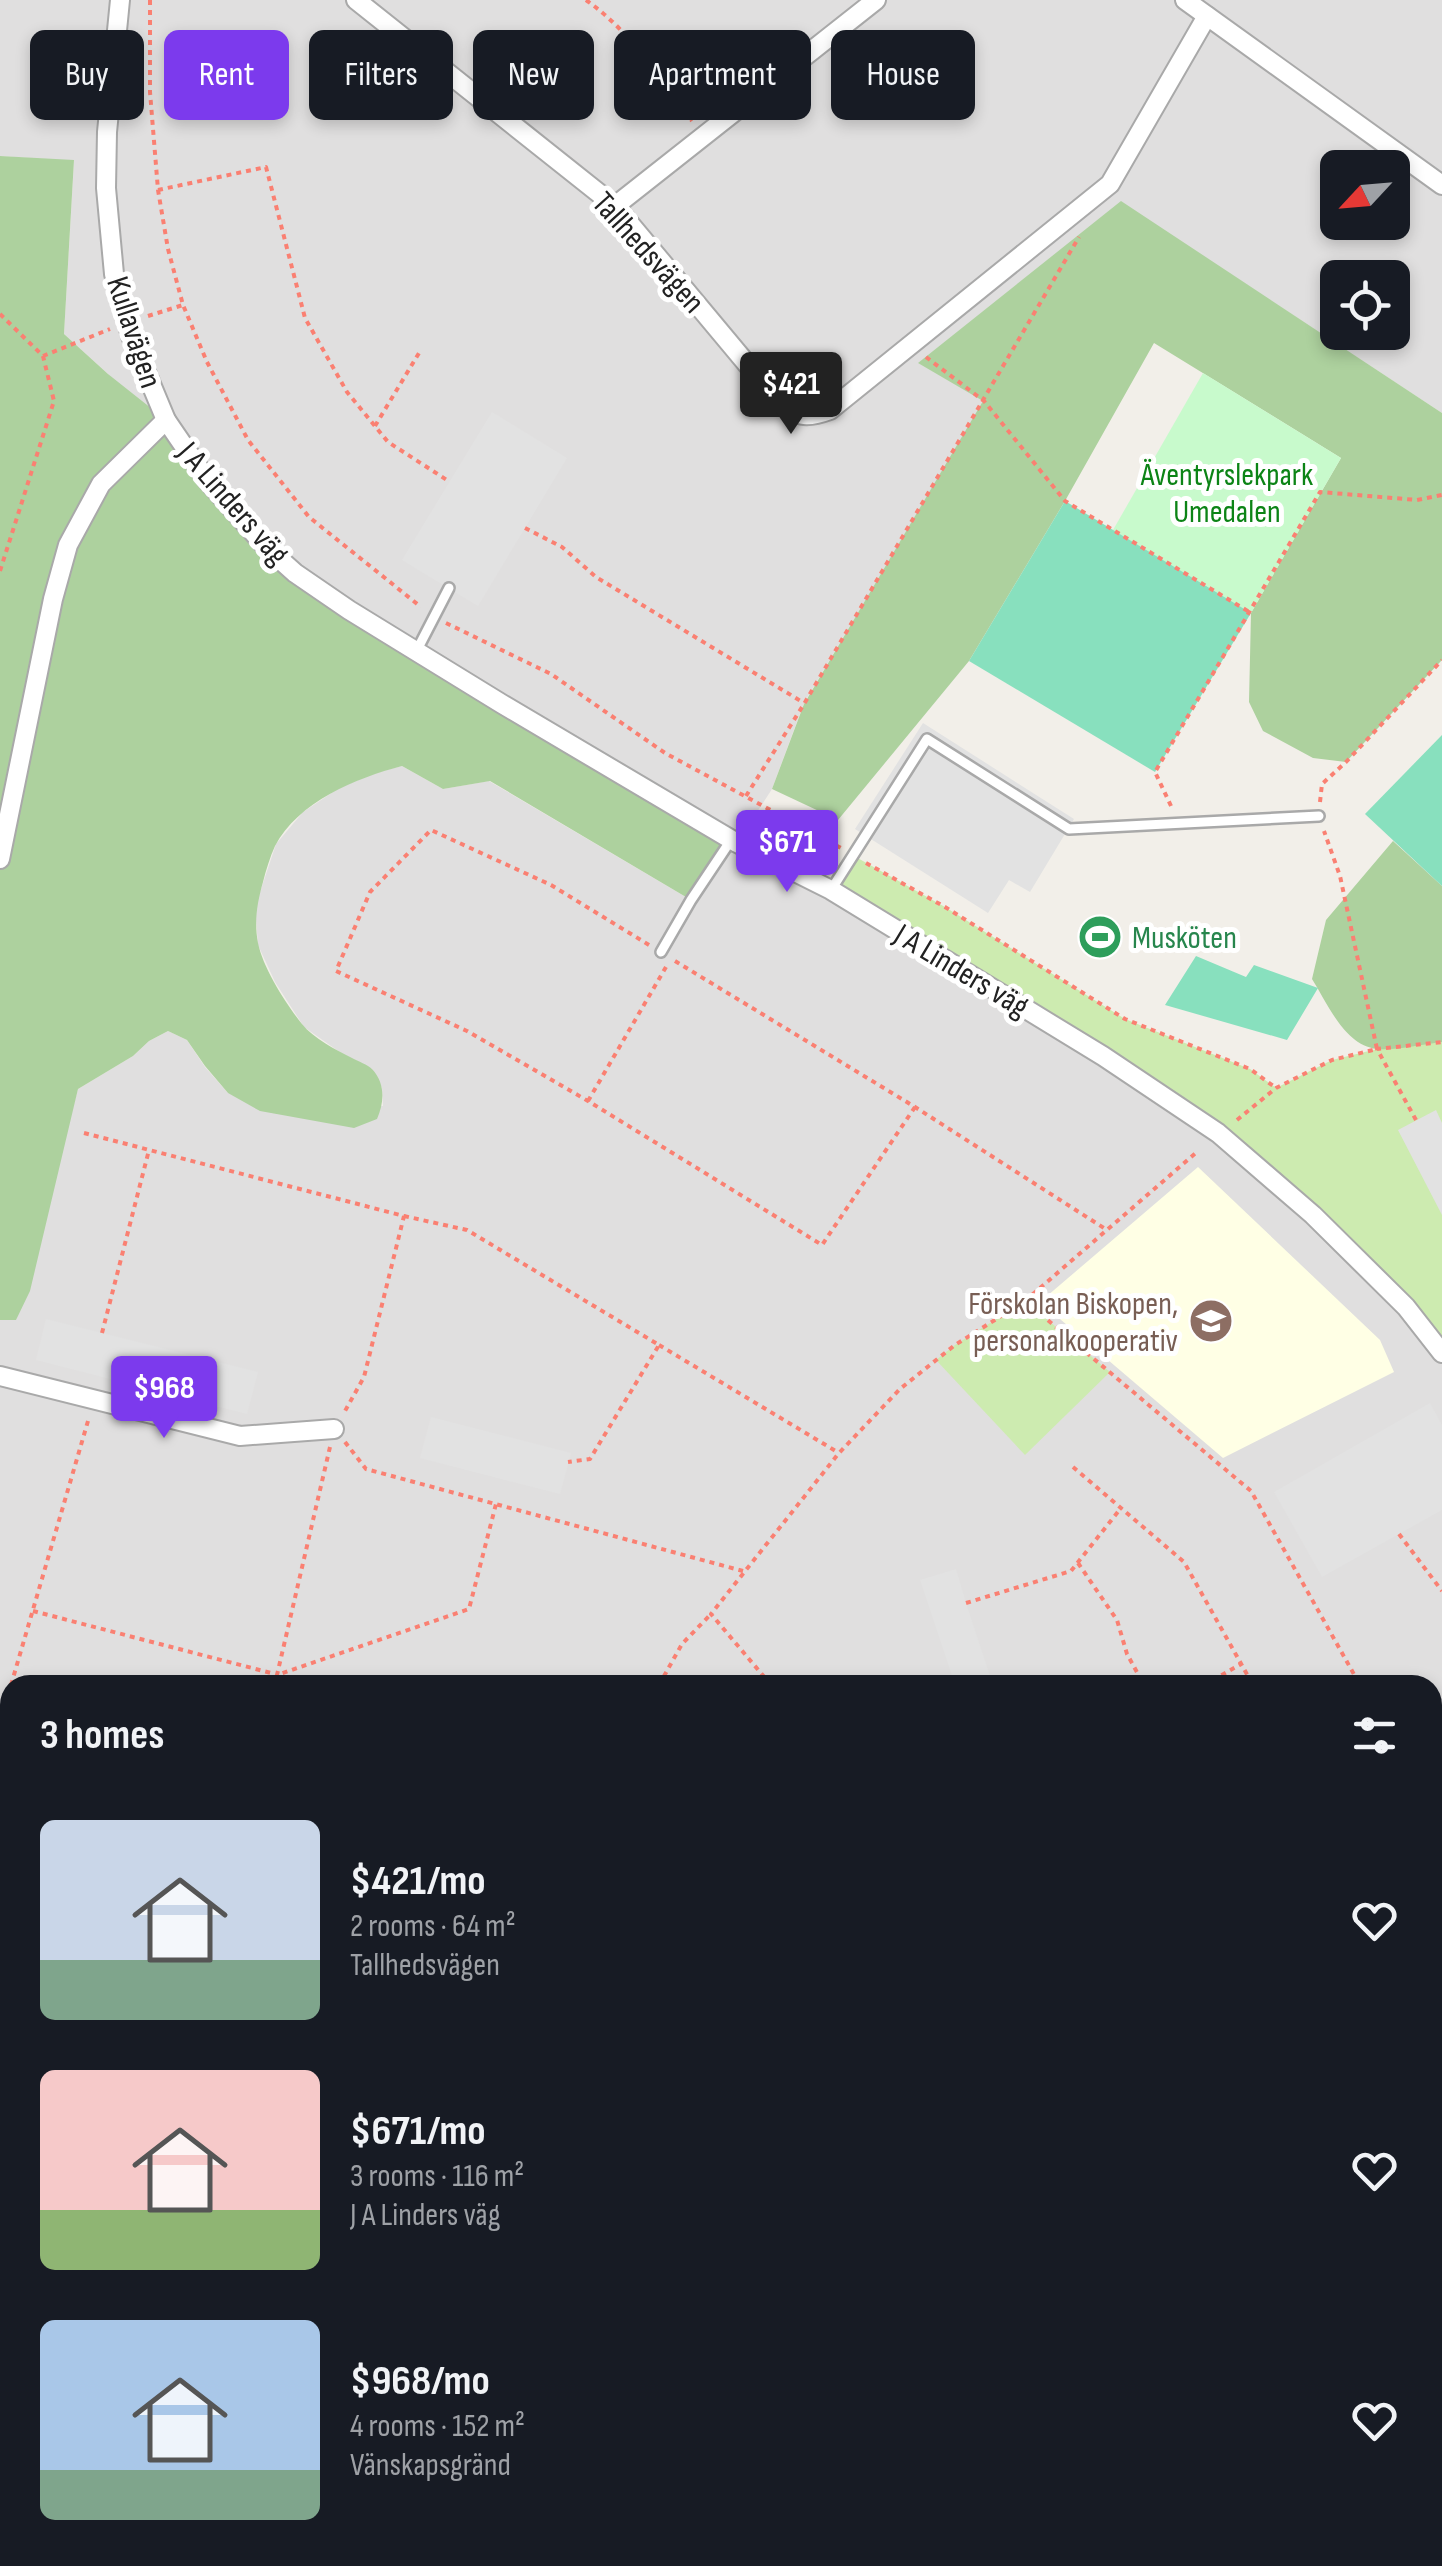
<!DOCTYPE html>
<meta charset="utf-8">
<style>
:root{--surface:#171b24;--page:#242831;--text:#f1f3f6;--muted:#9ea1a6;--accent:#7c3aed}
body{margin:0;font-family:"Sofia Sans Condensed",sans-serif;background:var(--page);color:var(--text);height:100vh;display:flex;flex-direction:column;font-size:38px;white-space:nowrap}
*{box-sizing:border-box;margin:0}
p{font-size:32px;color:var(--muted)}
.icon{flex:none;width:55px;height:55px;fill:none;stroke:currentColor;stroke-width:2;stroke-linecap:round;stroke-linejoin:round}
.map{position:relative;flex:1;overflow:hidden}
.panel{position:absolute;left:0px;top:1675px;width:1442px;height:892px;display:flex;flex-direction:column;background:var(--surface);border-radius:30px 30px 0 0;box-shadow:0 5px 15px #0003}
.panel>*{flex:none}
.hud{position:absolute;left:30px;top:30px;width:1382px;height:90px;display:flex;gap:20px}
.needle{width:65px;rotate:244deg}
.tools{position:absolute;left:1320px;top:150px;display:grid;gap:20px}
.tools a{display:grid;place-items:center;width:90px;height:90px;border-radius:15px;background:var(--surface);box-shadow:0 5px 15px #0003;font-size:50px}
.price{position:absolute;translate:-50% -85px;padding:0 22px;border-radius:10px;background:var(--accent);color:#fff;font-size:32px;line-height:65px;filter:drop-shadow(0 2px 5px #0008)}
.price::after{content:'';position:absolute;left:50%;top:60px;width:30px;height:22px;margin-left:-15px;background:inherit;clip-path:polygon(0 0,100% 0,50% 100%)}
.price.selected{background:#222;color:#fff}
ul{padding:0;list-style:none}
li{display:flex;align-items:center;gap:30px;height:250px;padding:0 40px}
li span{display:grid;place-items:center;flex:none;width:280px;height:200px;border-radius:15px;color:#555}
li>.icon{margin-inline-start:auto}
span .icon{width:120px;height:120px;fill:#fffc;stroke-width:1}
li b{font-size:42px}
h2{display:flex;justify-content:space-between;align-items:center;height:120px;padding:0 40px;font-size:42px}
.tag{padding:0 35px;border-radius:15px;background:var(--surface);box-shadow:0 5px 15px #0003;font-size:35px;line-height:90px}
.tag.selected{background:var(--accent);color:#fff}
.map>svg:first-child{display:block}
</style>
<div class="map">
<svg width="1442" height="2566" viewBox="0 0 1442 2566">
<rect width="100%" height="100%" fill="#f2efe9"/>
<path fill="#e0dfdf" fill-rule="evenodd" d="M0 0H1442V413L1121 202 919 363 984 401 804 703 772 789 737 843 1218 1133 1442 1353V1941L1433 1947 1432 1685H10V2558H848L841 2566H0V1320H16L78 1089 133 1056 149 1041 168 1031 187 1040 205 1067 228 1093 383 1106 382 1088 372 1069 341 1053 304 1027 275 982 258 945 255 907 276 844 303 812 339 788 375 773 402 766 443 789 489 781 691 900 295 573 108 374 64 334 74 161 0 156ZM1338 168H1392V222H1338ZM1338 278H1392V332H1338Z"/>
<polygon fill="#ffffe5" points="1198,1167 1380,1340 1394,1372 1223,1458 1040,1302"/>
<g fill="#cdebb0">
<polygon points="854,856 945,907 1125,1019 1250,1069 1276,1088 1332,1060 1377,1049 1442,1042 1442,1353 1218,1133 831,891"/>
<polygon points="1025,1301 1110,1372 1025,1455 936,1360 955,1345"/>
</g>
<g fill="#add19e">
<path d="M0 156 74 160 64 334 108 374 166 420 295 573 731 840 691 900 490 781 443 789 402 766C356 778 298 802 275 846 270 857 266 870 263 882 257 903 254 922 258 943 263 968 286 1004 302 1024 313 1038 336 1050 352 1058 358 1061 368 1065 372 1069 386 1084 384 1103 377 1119L354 1128 260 1111 228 1093 205 1066 187 1040 168 1031 149 1041 133 1056 78 1089 30 1291 16 1320H0Z"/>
<polygon points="1121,201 1442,413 1442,660 1346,762 1313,758 1263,731 1249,702 1251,613 1341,458 1154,343 1065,501 969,661 838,820 772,789 804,704 983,401 918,363"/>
<path d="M1393 841 1442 886V1042C1425 1044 1393 1051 1377 1049 1344 1045 1328 1004 1312 979L1326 920Z"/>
<polygon points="874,2558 1008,2558 1009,2559 997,2566 867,2566"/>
</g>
<polygon fill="#c8facc" points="1203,373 1341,458 1251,613 1113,530"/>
<g fill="#88e0be">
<polygon points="1065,501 1251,613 1155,772 969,661"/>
<polygon points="1442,735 1442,886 1365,814"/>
<polygon points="1196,956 1246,977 1254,965 1318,988 1287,1040 1165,1005"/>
</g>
<g fill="#e2e2e2">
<polygon points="492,412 567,458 478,606 402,560"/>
<polygon points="923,723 1074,819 1030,892 1009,880 988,913 855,829"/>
<polygon points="1436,1110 1442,1123 1442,1215 1398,1130"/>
<polygon points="46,1319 258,1372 247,1414 36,1360"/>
<polygon points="1430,1403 1442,1425 1442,1510 1322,1577 1274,1492"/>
<polygon points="431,1417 571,1453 560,1494 420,1458"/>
<polygon points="956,1569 966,1603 993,1685 955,1685 920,1580"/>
<polygon points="267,2558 399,2558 392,2566 278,2566"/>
</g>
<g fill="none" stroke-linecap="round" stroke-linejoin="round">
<defs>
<g id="lane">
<polyline points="417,650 449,588"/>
<polyline points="831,890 927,739 1069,829 1319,816"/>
<polyline points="661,952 691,900 731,840"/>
<polyline points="1432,2180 1442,2206"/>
</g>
<g id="street">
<polyline points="120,0 107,132 106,188 114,274 131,336 166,420 207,480 266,547 295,573 349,610 502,704 737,843 831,890 1103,1056 1218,1133 1313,1215 1406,1307 1442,1353"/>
<path d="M356 0 615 206 777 400C796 417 806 419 830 410L1110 184 1207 16"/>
<polyline points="1185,0 1442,185"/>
<polyline points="615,206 876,0"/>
<polyline points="0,859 53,599 68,545 101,484 166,420"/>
<polyline points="0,1376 240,1436 334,1429"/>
<polyline points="0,2046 10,2049"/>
<polyline points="0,2147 10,2153"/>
<polyline points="0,2547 10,2542"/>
<polyline points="579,2558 587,2566"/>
</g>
<g id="secondary">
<polyline points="1432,1947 1442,1941"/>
<polyline points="841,2566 848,2558"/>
</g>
</defs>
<use href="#lane" stroke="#a9a9a9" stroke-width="14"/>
<use href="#street" stroke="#a9a9a9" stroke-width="22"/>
<use href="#secondary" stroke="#707d05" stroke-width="30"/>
<g stroke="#fa8072" stroke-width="4" stroke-dasharray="5 5" stroke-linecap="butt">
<polyline points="150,0 150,92 158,190 168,249 183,305 207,362 248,440 309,517 421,607"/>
<path d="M586 0C632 33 659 76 692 121"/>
<polyline points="158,190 266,167 305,318 347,392 388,442 450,482"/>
<polyline points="0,314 43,356 110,329"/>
<polyline points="148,316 183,305"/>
<polyline points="926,357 984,401 1065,501 1251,613"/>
<polyline points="375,426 419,353"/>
<polyline points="525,528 562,547 596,577 804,703"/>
<polyline points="0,571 54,401 43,356"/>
<polyline points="446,623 551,674 665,753 841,848"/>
<polyline points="746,796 804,704 1079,237"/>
<polyline points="1320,802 1322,784 1346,762 1442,660"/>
<polyline points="1171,806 1155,772 1320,492 1417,500 1442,495"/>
<polyline points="866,863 945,907 1125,1019 1250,1069 1276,1088"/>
<polyline points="649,945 551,885 431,830 370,892 336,971 467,1031 588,1101 822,1245 915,1107"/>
<polyline points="675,961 915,1107 1107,1230"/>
<polyline points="588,1101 666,967"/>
<polyline points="1237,1120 1276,1088 1332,1060 1377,1049 1340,876 1324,831"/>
<polyline points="1416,1120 1377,1049 1442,1042"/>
<polyline points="84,1133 404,1216 364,1377 345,1411"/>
<polyline points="404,1216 467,1230 659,1345 590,1459 568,1462"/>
<polyline points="1025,1301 1251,1491 1360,1685"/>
<polyline points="102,1333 149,1150"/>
<polyline points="659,1345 839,1453"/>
<polyline points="345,1442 366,1469 743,1571"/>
<polyline points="330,1447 277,1675 469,1609 496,1504"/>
<polyline points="1073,1467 1184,1562 1253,1685"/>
<polyline points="1399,1534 1442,1591"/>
<polyline points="1078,1563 1117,1620 1127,1654 1144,1685"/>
<polyline points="966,1603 1071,1571 1121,1508"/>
<polyline points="33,1611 275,1674"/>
<polyline points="11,1685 88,1421"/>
<polyline points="659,1685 682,1644 711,1614"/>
<polyline points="771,1685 711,1614 839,1453 900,1389 955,1345 1025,1301 1198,1151"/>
<polyline points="1204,1685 1241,1664"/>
<polyline points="1432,1720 1442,1711"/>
<polyline points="1432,1813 1442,1829"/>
<polyline points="1432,1889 1442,1882"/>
<polyline points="0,1907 10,1910"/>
<polyline points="1432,1994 1442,1987"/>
<polyline points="0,2358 10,2361"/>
<polyline points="1432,2425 1442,2418"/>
<polyline points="170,2558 178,2566"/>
<polyline points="533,2558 541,2566"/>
<polyline points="1393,2558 1397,2566"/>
<polyline points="147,2566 155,2558"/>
<polyline points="487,2566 494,2558"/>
<polyline points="791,2566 798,2558"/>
<polyline points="887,2566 894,2558"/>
<polyline points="1122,2566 1129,2558"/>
<polyline points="1336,2566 1344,2558"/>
</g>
<use href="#lane" stroke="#fff" stroke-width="9"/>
<use href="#street" stroke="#fff" stroke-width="18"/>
<use href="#secondary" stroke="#f7fabf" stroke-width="25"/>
</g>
<defs>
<symbol id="stadium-disc" viewBox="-11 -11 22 22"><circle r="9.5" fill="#2e9e5b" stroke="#fff"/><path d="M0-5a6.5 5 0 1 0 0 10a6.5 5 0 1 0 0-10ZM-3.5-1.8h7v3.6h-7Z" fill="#fff"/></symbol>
<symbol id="school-disc" viewBox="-11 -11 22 22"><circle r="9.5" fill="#8d6e63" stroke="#fff"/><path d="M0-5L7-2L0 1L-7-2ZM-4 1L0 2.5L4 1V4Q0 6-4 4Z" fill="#fff"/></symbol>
</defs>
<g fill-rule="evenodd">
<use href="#stadium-disc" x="1075" y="912" width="50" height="50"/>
<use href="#school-disc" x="1186" y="1296" width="50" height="50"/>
</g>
<g text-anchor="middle" stroke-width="10" stroke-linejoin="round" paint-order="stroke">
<g font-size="32" fill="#222" stroke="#fff">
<text transform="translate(649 252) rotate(48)" y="11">Tallhedsvägen</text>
<text transform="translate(135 332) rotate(72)" y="11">Kullavägen</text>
<text transform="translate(234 503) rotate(49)" y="11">J A Linders väg</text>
<text transform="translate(962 970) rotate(31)" y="11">J A Linders väg</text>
</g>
<g font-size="32" fill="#0c8416" stroke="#fff">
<text x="1227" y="485">Äventyrslekpark<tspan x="1227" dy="37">Umedalen</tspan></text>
</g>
<g font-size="32" fill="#27864d" stroke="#fff" text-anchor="start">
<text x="1132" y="948">Musköten</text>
</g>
<g font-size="32" fill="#785e54" stroke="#fff" text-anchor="end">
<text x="1178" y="1314">Förskolan Biskopen,<tspan x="1178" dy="37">personalkooperativ</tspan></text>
</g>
</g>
</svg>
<div class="tools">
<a><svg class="needle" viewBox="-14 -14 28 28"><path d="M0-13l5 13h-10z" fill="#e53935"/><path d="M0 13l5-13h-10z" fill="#9ea1a6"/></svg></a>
<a><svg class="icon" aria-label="locate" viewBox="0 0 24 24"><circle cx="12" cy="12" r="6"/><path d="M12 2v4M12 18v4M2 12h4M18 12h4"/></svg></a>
</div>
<b class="price selected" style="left:791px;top:437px">$421</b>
<b class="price" style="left:787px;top:895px">$671</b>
<b class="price" style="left:164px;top:1441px">$968</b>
<div class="hud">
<a class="tag">Buy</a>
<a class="tag selected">Rent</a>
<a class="tag">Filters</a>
<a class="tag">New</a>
<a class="tag">Apartment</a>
<a class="tag">House</a>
</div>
<section class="panel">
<h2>3 homes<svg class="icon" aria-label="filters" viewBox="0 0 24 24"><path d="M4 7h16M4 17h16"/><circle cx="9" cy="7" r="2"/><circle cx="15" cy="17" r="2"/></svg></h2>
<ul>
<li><span style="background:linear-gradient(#c9d6e8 70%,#7fa58c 0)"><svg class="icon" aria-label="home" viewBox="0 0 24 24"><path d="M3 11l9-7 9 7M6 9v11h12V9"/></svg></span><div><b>$421/mo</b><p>2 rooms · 64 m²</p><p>Tallhedsvägen</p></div><svg class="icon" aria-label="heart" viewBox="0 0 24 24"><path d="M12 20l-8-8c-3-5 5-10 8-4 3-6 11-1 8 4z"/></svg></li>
<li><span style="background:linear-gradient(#f6c9c9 70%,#8fb573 0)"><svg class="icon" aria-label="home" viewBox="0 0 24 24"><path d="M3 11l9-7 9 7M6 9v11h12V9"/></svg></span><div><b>$671/mo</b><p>3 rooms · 116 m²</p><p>J A Linders väg</p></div><svg class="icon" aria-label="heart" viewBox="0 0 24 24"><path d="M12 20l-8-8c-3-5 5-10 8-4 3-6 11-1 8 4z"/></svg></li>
<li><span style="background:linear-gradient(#a9c7e8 75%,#7fa58c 0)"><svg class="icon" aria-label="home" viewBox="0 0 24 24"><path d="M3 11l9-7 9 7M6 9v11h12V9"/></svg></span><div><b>$968/mo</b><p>4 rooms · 152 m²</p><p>Vänskapsgränd</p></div><svg class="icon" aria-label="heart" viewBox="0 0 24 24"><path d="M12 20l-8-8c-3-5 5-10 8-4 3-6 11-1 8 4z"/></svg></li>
</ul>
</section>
</div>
